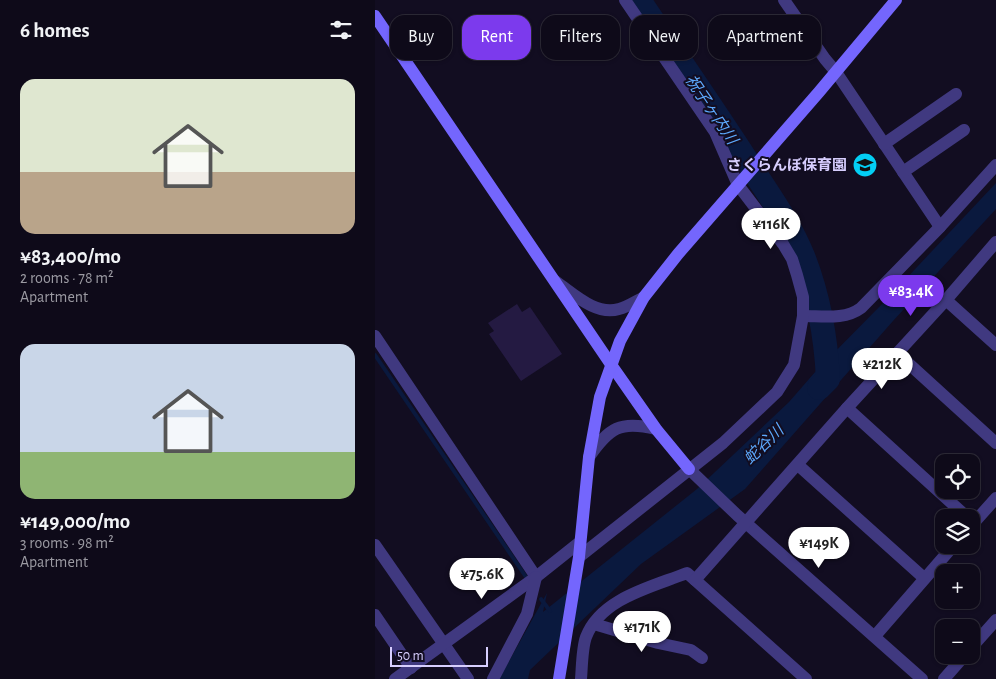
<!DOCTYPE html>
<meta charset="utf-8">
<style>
:root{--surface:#0e0a19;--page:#171322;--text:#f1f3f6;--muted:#9b9aa2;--line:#2e2b38;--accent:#7c3aed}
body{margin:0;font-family:"Alegreya Sans","Noto Sans JP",sans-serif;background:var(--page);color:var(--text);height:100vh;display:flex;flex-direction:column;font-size:19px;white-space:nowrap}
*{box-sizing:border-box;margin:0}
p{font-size:16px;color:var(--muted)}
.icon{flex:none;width:28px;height:28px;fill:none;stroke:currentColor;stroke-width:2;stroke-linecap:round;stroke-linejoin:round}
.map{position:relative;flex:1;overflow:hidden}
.side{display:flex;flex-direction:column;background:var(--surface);width:375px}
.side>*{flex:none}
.top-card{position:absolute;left:15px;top:15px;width:475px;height:45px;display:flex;gap:10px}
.buttons{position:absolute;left:560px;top:454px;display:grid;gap:10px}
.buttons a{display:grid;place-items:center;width:45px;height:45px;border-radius:10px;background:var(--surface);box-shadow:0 1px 4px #0004,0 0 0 1px var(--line);font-size:25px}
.scale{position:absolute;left:15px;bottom:12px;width:98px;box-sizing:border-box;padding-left:5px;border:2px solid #d7cefe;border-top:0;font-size:14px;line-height:18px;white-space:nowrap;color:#d7cefe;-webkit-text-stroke:4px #120d21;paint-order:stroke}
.price{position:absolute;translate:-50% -42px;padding:0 11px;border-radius:18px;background:#fff;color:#222;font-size:16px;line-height:32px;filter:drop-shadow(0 1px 2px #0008)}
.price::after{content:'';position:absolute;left:50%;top:30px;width:15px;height:11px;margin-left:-8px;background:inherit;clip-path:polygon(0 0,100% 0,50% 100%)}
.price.current{background:var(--accent);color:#fff}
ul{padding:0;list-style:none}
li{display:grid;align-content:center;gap:10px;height:265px;padding:0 20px}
li span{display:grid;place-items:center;height:155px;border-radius:15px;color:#555}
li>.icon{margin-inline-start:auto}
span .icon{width:90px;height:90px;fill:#fffc;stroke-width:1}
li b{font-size:21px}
h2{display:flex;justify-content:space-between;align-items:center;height:60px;padding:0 20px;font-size:21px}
.chip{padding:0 18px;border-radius:15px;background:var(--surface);box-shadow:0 1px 4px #0004,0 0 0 1px var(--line);font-size:18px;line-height:45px}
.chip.current{background:var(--accent);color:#fff}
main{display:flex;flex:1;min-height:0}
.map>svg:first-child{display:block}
</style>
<main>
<section class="side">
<h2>6 homes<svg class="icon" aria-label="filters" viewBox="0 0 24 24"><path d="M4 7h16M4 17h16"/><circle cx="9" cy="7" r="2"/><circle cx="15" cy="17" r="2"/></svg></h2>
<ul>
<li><span style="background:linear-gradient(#dfe7d0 60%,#b9a48a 0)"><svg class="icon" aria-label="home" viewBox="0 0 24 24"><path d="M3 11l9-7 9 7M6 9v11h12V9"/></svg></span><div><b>¥83,400/mo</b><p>2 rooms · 78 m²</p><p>Apartment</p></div></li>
<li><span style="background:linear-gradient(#c9d6e8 70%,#8fb573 0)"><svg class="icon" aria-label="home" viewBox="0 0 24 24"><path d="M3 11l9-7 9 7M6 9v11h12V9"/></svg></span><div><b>¥149,000/mo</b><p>3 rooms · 98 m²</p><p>Apartment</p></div></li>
</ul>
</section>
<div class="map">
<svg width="621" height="679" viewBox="0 0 621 679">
<rect width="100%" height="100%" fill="#120d21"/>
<polygon fill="#0a193e" points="621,183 621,209 518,321 370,489 266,564 155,670 153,679 124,679 172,593 168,612 322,489 414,402 441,371 511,300"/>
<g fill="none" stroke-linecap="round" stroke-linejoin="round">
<g stroke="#0a193e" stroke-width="4">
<polyline points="0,355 151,577"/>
<polyline points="166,599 175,611"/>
</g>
<path stroke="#0a193e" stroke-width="24" d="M264 0C300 54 337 107 372 161 392 192 414 222 428 256 443 294 451 338 453 379L444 388"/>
</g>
<polygon fill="#241a42" points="142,304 147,312 155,307 187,354 146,381 114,334 119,331 113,323"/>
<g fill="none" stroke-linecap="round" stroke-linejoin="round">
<g stroke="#403980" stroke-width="12">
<polyline points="409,0 450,59 461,72 565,227"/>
<polyline points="509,144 581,94"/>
<polyline points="528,172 589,130"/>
<path d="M180 281C198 293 220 316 244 309 252 307 261 301 269 297"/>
<polyline points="571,300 621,345"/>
<path d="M428 316C448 316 470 320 486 308L565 227 621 165"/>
<polyline points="0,336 161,577 205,542"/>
<polyline points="522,353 621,443"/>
<polyline points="472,408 593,518"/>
<path d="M214 457C234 428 245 420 281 429"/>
<polyline points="423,465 549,578"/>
<polyline points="314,469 362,515 547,679"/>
<polyline points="596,526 621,498"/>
<polyline points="0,545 93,679"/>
<polyline points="204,557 348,443 402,392 419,365 428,316 428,297 422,275 417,259 408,244 363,185 340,132 250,0"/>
<polyline points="0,615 36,668"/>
<polyline points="219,624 283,643 316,650 327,658"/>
<polyline points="500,636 579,545"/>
<polyline points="596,648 621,620"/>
<polyline points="20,679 161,577"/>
<polyline points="118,679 152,614 161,577"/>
<path d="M206 679C207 667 207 648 211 637 226 598 277 587 312 573L320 580"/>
<polyline points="431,679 320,580 472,408 571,300 621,242"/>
<polyline points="569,679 590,655"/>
</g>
<g stroke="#7466fd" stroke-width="12">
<polyline points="0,16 237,366 281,429 314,469"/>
<polyline points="184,679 204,557 214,457 225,397 245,341 269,297 303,254 444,92 521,0"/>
</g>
</g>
<defs>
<symbol id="school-disc" viewBox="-11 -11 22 22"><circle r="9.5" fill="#03cef5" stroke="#120d21"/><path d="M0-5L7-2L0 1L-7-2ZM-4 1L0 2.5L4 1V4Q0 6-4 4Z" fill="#111"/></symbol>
</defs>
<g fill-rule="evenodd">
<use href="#school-disc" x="476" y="151" width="28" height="28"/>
</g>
<g text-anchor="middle" stroke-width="4" stroke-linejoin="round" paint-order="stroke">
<g font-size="15" font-weight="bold" fill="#d7cefe" stroke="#120d21" text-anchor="end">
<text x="472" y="170">さくらんぼ保育園</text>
</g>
<g font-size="16" font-style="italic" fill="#5da9fd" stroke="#120d21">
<text transform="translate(337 109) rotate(56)" y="6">祝子ヶ内川</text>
<text transform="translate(388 444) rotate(-44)" y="6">蛇谷川</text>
</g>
</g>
</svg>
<div class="buttons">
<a><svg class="icon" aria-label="locate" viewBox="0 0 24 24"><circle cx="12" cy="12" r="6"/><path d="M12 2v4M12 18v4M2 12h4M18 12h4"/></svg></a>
<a><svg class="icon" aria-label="layers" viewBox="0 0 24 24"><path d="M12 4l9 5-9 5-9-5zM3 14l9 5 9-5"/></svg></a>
<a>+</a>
<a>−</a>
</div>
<div class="scale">50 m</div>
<b class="price" style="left:396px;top:250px">¥116K</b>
<b class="price current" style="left:536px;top:317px">¥83.4K</b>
<b class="price" style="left:507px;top:390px">¥212K</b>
<b class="price" style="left:444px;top:569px">¥149K</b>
<b class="price" style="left:107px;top:600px">¥75.6K</b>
<b class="price" style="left:267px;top:653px">¥171K</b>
<div class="top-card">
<a class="chip">Buy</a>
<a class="chip current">Rent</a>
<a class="chip">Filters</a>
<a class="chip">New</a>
<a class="chip">Apartment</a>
</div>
</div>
</main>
